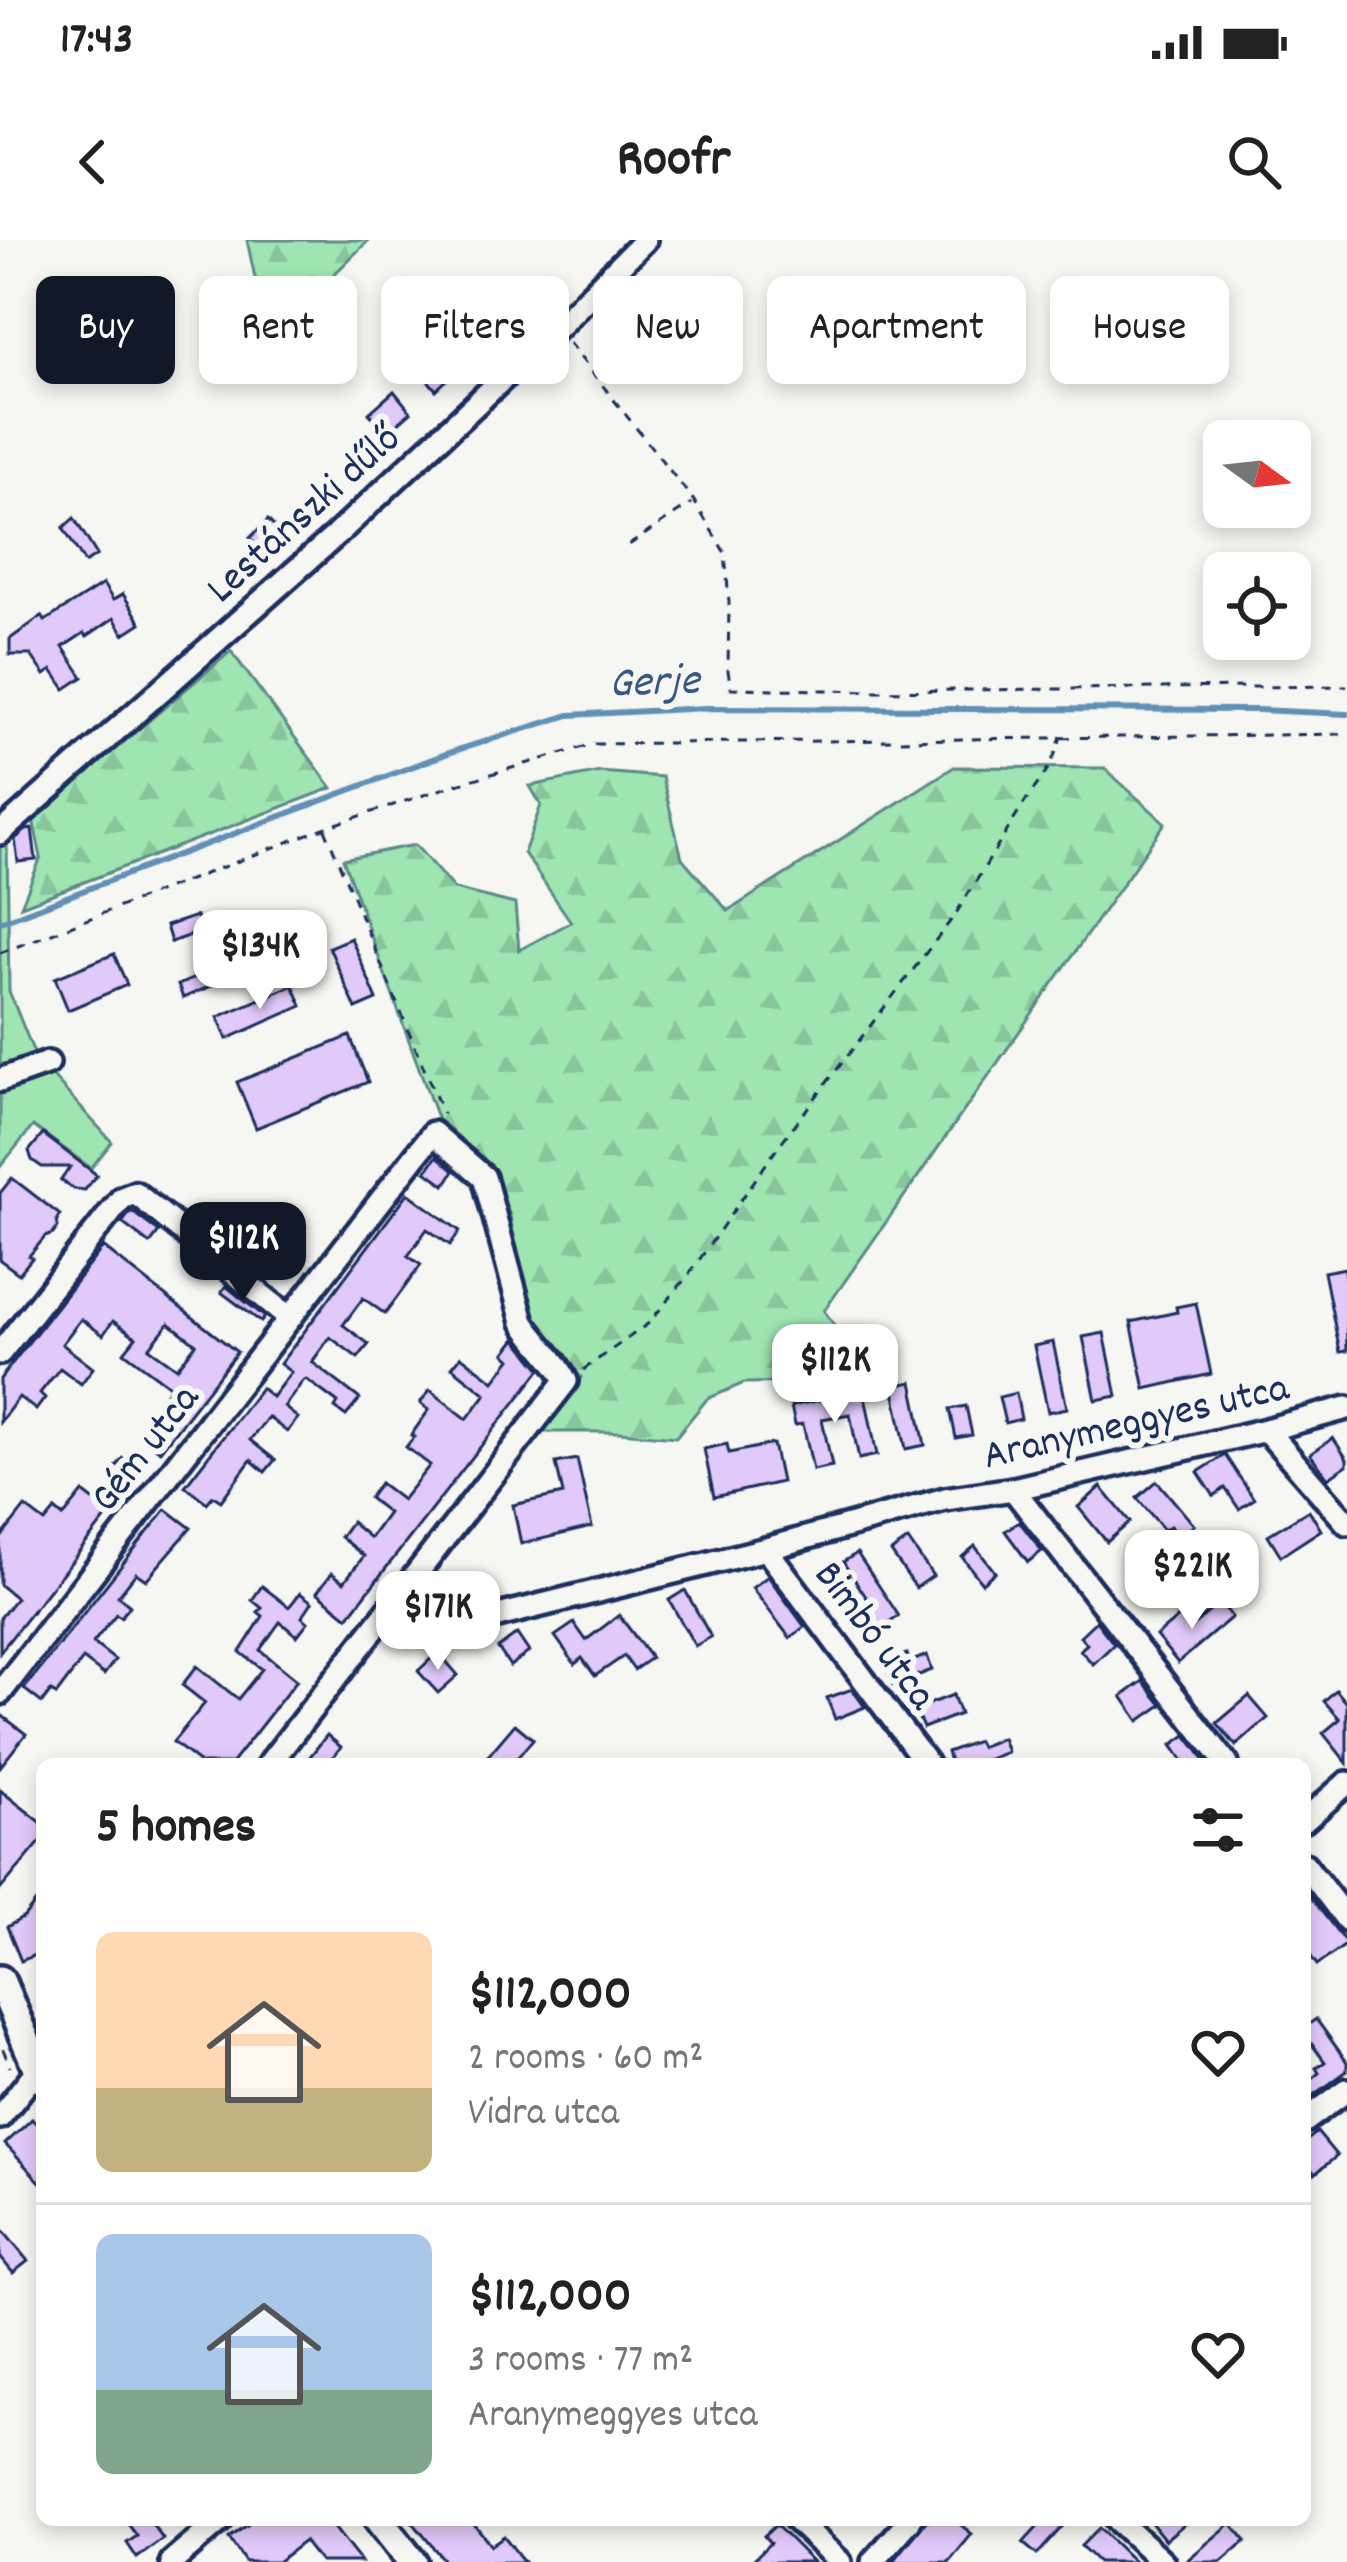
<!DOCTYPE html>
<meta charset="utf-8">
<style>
:root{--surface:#fff;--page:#f2f2f2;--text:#222;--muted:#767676;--line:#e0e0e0;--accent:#111827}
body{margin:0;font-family:Dekko,sans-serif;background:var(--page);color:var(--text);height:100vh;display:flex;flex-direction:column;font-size:45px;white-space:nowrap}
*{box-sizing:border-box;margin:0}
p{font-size:39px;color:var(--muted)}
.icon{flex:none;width:66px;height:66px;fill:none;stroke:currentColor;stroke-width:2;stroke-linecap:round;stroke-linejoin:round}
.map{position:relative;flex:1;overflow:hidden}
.drawer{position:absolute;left:36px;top:1518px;width:1275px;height:768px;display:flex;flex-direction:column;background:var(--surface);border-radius:18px;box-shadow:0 6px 18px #0003}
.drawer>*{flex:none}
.top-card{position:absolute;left:36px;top:36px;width:1275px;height:108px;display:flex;gap:24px}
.needle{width:78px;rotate:105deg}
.fabs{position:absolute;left:1203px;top:180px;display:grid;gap:24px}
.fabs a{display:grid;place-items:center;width:108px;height:108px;border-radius:18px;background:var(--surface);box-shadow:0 6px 18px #0003;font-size:60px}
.price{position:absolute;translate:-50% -102px;padding:0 27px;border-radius:24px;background:#fff;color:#222;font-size:39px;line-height:78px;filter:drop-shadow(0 3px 6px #0008)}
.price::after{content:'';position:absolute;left:50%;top:72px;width:36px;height:27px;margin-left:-18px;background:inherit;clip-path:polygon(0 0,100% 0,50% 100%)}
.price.current{background:var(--accent);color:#fff}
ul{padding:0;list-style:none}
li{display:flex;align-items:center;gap:36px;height:300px;padding:0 60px}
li+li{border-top:3px solid var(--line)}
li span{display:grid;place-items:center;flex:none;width:336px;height:240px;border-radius:18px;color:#555}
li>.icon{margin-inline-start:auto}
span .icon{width:144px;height:144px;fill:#fffc;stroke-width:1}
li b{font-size:51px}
h2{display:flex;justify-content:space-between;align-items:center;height:144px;padding:0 60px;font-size:51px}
.chip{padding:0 42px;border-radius:18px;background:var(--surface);box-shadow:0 6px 18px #0003;font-size:42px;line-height:108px}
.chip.current{background:var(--accent);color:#fff}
.status{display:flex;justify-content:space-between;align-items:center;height:84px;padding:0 60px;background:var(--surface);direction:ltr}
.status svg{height:33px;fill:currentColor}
header{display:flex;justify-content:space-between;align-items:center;height:156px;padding:0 60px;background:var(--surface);font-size:54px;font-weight:700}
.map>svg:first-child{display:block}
</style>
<div class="status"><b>17:43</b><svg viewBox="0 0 49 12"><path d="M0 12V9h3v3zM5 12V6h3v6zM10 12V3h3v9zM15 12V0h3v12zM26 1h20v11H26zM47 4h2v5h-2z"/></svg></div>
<header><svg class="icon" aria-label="back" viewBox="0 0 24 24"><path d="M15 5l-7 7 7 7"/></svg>Roofr<svg class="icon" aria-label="search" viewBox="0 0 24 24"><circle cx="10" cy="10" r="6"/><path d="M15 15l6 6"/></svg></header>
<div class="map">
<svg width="1347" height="2322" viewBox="0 0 1347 2322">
<defs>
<pattern id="forest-firs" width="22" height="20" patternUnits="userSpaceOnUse" patternTransform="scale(3)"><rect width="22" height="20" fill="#9ee5b2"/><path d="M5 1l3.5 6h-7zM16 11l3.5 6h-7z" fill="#88c59c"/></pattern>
</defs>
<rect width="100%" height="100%" fill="#f6f6f2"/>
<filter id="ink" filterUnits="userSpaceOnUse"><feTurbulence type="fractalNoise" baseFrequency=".00833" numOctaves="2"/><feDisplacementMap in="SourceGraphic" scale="24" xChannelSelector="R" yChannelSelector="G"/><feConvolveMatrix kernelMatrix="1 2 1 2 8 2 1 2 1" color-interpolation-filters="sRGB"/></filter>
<g filter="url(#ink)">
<polygon fill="#9ee5b2" stroke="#5c8a88" stroke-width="3" points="7,598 9,751 36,818 112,902 91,928 33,886 0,927 0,606"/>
<g fill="url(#forest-firs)" stroke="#5c8a88" stroke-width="3">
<polygon points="247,0 369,0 268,99"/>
<polygon points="231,411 332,548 21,666 41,617 33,579"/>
<polygon points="954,527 1104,528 1165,583 824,1071 854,1111 831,1142 744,1143 707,1159 676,1197 620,1192 543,1192 581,1137 541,1091 519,1032 510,976 491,928 439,883 343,619 415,605 454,649 515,664 519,710 571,682 524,613 541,565 530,546 600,532 662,537 682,618 728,671"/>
</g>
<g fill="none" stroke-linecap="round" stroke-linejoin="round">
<polyline stroke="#6190b6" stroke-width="6" points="0,682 451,512 569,475 706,468 1258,470 1347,474"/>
</g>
<g fill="#e1c9f9" stroke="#1b2f5e" stroke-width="3" fill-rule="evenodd">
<polygon points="413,62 424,75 399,98 388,85"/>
<polygon points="446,97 467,121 436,150 425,137 430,133 419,121"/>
<polygon points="394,151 411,172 387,193 369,173"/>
<polygon points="74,278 97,315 85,323 63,288"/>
<polygon points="268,280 283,296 264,313 250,298"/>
<polygon points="103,344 113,360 123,354 141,383 124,394 114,378 87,396 84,393 63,407 83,437 65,449 52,430 45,435 31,415 10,415 10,399 42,376 45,381"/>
<polygon points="32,589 36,620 18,622 15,599 26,590"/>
<polygon points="196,676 202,691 171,702 166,686"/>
<polygon points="351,698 377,760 356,769 329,707"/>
<polygon points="114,714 127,745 68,770 55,738"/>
<polygon points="239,719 244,732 183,758 178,745"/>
<polygon points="293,745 302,766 227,799 218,777"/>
<polygon points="350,796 368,842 256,888 237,842"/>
<polygon points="43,894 97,935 85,950 74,949 61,940 70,927 42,927 32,920 29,911"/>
<polygon points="437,916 454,931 445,945 426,931"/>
<polygon points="12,938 60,975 57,979 58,987 53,994 45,997 29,1016 32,1018 19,1034 0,1020 0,953"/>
<polygon points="408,953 460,991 450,1005 427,989 408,1016 421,1025 385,1074 363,1058 343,1085 369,1104 358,1118 330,1097 312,1122 360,1159 346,1176 335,1168 338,1163 306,1139 303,1141 284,1167 298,1178 287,1192 268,1177 250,1200 275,1220 265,1232 251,1220 221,1261 213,1256 207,1263 185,1246 261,1148 272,1157 291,1132 280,1124"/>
<polygon points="131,971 159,992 150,1004 122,983"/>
<path d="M103 1007 237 1112 160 1211 138 1194 146 1183 144 1181 171 1147 124 1112 136 1097 113 1081 103 1095 81 1079 62 1104 93 1128 81 1144 60 1128 40 1153 45 1158 36 1170 19 1157 0 1182V1139ZM169 1083 196 1104 177 1128 149 1108Z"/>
<polygon points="1345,1028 1347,1111 1340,1112 1324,1032"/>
<polygon points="226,1046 265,1077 261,1082 221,1052"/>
<polygon points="1196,1063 1211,1134 1145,1149 1131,1082 1177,1072 1176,1067"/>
<polygon points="1104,1093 1117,1156 1096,1160 1083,1097"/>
<polygon points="516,1099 541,1129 348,1377 317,1352 332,1333 344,1342 364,1316 340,1297 351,1282 370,1298 388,1273 369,1258 380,1243 402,1260 430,1225 406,1207 414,1197 411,1195 429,1170 420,1163 430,1150 467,1179 486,1154 452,1127 461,1116 494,1141 511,1119 505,1113"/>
<polygon points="1053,1102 1067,1168 1048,1172 1034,1106"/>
<polygon points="912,1142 925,1205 906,1209 893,1146"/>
<polygon points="864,1151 877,1215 859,1219 850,1174 822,1179 832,1226 813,1230 803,1184 795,1185 791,1166"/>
<polygon points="1016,1153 1021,1179 1005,1183 999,1157"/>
<polygon points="966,1166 972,1195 956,1198 950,1169"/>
<polygon points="1333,1198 1347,1219 1347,1225 1328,1238 1310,1214"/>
<polygon points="727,1204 729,1213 773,1204 781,1242 714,1257 704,1209"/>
<polygon points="1225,1215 1254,1259 1239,1269 1225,1248 1214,1256 1198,1232"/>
<polygon points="123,1218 142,1233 130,1248 111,1233"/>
<polygon points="577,1219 592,1287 521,1304 513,1265 563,1254 556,1223"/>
<polygon points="1157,1241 1194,1285 1180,1298 1170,1286 1164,1290 1137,1258"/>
<polygon points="1101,1247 1130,1282 1107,1302 1078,1267"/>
<polygon points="83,1252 110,1273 0,1412 0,1378 16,1358 0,1345 0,1299 25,1267 45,1282 55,1270 63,1277"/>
<polygon points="166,1269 191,1288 146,1340 136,1333 118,1356 130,1366 121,1377 116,1374 93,1403 115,1420 104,1435 83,1419 56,1455 51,1451 42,1463 24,1449"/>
<polygon points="1309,1270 1321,1290 1281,1316 1268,1295"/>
<polygon points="1019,1281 1042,1311 1028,1322 1005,1291"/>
<polygon points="908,1300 933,1336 916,1348 891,1312"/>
<polygon points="975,1306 995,1332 982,1343 962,1317"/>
<polygon points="857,1313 899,1376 871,1395 860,1378 874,1369 843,1322"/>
<polygon points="768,1336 805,1387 790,1398 752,1348"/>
<polygon points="262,1346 289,1367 300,1353 312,1362 302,1377 308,1382 297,1396 280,1382 260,1410 297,1440 231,1524 201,1524 173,1502 205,1463 182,1445 197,1426 238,1459 262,1429 240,1412 263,1376 258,1372 262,1368 252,1360"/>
<polygon points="685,1350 711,1397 695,1406 669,1360"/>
<polygon points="1220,1362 1232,1377 1178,1423 1156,1396 1181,1375 1191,1387"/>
<polygon points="619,1375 651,1418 634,1430 624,1416 595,1436 582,1418 575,1424 555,1396 574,1383 586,1400"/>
<polygon points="1096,1381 1114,1404 1093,1424 1080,1410 1087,1404 1080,1396"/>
<polygon points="517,1394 529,1412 510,1426 498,1408"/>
<polygon points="438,1412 458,1435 438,1453 418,1431"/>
<polygon points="907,1414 910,1422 927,1415 932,1430 893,1445 884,1422"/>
<polygon points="1143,1441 1162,1465 1139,1481 1122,1456"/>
<polygon points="852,1449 865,1467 835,1479 827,1458"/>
<polygon points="1336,1450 1347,1463 1347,1523 1323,1493 1340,1479 1324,1461"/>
<polygon points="953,1455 960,1474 923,1488 915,1469"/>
<polygon points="1249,1456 1268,1478 1236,1506 1217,1483"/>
<polygon points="0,1474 26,1494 0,1527"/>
<polygon points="515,1484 533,1499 512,1524 481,1524"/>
<polygon points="327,1495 341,1507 327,1524 304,1524"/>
<polygon points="1186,1495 1196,1508 1207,1524 1185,1524 1172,1505"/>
<polygon points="1002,1498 1007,1512 976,1524 951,1524 947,1512 977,1501 980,1507"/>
<polygon points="0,1550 42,1583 42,1600 0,1650"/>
<polygon points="1305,1650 1347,1704 1317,1725 1305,1708"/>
<polygon points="42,1654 42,1712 21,1721 7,1687 24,1677"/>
<polygon points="1316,1779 1347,1822 1347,1831 1305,1862 1305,1844 1319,1833 1316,1828 1325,1822 1305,1795 1305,1787"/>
<polygon points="32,1879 42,1890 42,1944 5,1904"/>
<polygon points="1317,1892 1337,1916 1315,1934 1313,1931 1305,1938 1305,1902"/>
<polygon points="0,1987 28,2021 13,2033 0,2017"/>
<polygon points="125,2280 149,2280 163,2299 137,2318 127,2303 137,2296"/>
<polygon points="254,2280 328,2280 361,2322 320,2322 304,2301 277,2322 245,2322 229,2298"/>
<polygon points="411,2280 471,2280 491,2305 504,2296 524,2322 445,2322"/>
<polygon points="927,2280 955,2280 972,2294 949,2322 893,2322"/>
<polygon points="1044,2280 1068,2280 1037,2315 1023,2303"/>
<polygon points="1149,2280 1189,2280 1165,2300"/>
<polygon points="1231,2283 1246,2301 1221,2322 1185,2322"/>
<polygon points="776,2285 813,2322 751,2322 770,2303 764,2296"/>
<polygon points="1099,2288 1134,2322 1098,2322 1081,2306"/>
</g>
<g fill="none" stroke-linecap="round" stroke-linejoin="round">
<defs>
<g id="minor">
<polyline points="0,593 335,296 557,88 645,0"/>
<polyline points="0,840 48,823"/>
<polyline points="0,1113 122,958 135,953 290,1078"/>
<polyline points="1266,1190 1347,1283"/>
<polyline points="1013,1249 1227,1524"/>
<polyline points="766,1309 927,1524"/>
<polyline points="382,1379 430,1393 766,1309 945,1259 1013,1249 1266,1190 1347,1168"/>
<path d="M0 1453 433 893 484 937 523 1082C536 1103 556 1118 566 1141L269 1524"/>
<polyline points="1305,1580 1347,1543"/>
<polyline points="1305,1625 1347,1680"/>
<polyline points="0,1877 42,1824"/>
<polyline points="1305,1881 1347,1850"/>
<polyline points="796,2280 840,2322"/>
<polyline points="1117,2280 1163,2322"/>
<polyline points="172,2322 221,2280"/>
<polyline points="873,2322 910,2280"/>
</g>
<g id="major">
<polyline points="0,1740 42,1839"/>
<polyline points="379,2280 412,2322"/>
</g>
</defs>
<use href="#minor" stroke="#1b2f5e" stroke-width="30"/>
<use href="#major" stroke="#1b2f5e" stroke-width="36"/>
<g stroke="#1b2f5e" stroke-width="3" stroke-dasharray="9 9" stroke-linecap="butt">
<polyline points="569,103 694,261 725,313 729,362 728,431 731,448 871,451 1347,446"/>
<polyline points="629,305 692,263"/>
<polyline points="325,589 443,874"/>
<polyline points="0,713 324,588 457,544 594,504 1347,494"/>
<path d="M583 1130 649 1083 690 1033 780 904 955 675 1030 554C1045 536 1055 519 1061 496"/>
<polyline points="3,1809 10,1827"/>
</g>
<use href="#minor" stroke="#f6f6f2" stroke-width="21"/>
<use href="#major" stroke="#f6f6f2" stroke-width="27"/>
</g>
</g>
<g text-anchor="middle" stroke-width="12" stroke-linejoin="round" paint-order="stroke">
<g font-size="42" fill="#1b2f5e" stroke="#f6f6f2">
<text transform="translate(301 271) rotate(-42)" y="15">Lestánszki dűlő</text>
<text transform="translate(1135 1178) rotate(-13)" y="15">Aranymeggyes utca</text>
<text transform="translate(142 1206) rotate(-52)" y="15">Gém utca</text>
<text transform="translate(878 1393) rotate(53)" y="15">Bimbó utca</text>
</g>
<g font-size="45" font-style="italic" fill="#385783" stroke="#f6f6f2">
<text transform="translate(654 438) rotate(-2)" y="16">Gerje</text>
</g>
</g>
</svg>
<div class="fabs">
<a><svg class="needle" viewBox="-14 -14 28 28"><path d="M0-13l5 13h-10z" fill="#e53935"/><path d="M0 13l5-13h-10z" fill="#767676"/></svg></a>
<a><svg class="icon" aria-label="locate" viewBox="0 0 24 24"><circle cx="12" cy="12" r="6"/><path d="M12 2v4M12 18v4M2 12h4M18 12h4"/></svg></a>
</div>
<b class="price" style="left:260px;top:772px">$134K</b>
<b class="price current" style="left:243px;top:1064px">$112K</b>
<b class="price" style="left:835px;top:1186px">$112K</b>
<b class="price" style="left:1192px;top:1392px">$221K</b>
<b class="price" style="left:438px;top:1433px">$171K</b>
<div class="top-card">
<a class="chip current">Buy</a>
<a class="chip">Rent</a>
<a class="chip">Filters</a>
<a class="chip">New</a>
<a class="chip">Apartment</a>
<a class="chip">House</a>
</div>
<section class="drawer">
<h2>5 homes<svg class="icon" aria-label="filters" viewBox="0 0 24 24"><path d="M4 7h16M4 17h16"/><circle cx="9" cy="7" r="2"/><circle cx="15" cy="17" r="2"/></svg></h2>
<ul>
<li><span style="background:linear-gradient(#ffd9b3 65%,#c2b280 0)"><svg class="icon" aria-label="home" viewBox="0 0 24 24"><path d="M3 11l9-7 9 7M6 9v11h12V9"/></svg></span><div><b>$112,000</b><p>2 rooms · 60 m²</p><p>Vidra utca</p></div><svg class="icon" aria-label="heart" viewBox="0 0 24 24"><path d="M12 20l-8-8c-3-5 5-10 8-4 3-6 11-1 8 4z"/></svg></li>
<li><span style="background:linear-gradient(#a9c7e8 65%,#7fa58c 0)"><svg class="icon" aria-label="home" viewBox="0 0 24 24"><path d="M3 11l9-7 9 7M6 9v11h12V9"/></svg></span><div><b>$112,000</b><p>3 rooms · 77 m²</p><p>Aranymeggyes utca</p></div><svg class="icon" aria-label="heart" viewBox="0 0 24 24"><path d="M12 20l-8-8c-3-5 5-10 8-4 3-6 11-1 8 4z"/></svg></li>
</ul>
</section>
</div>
